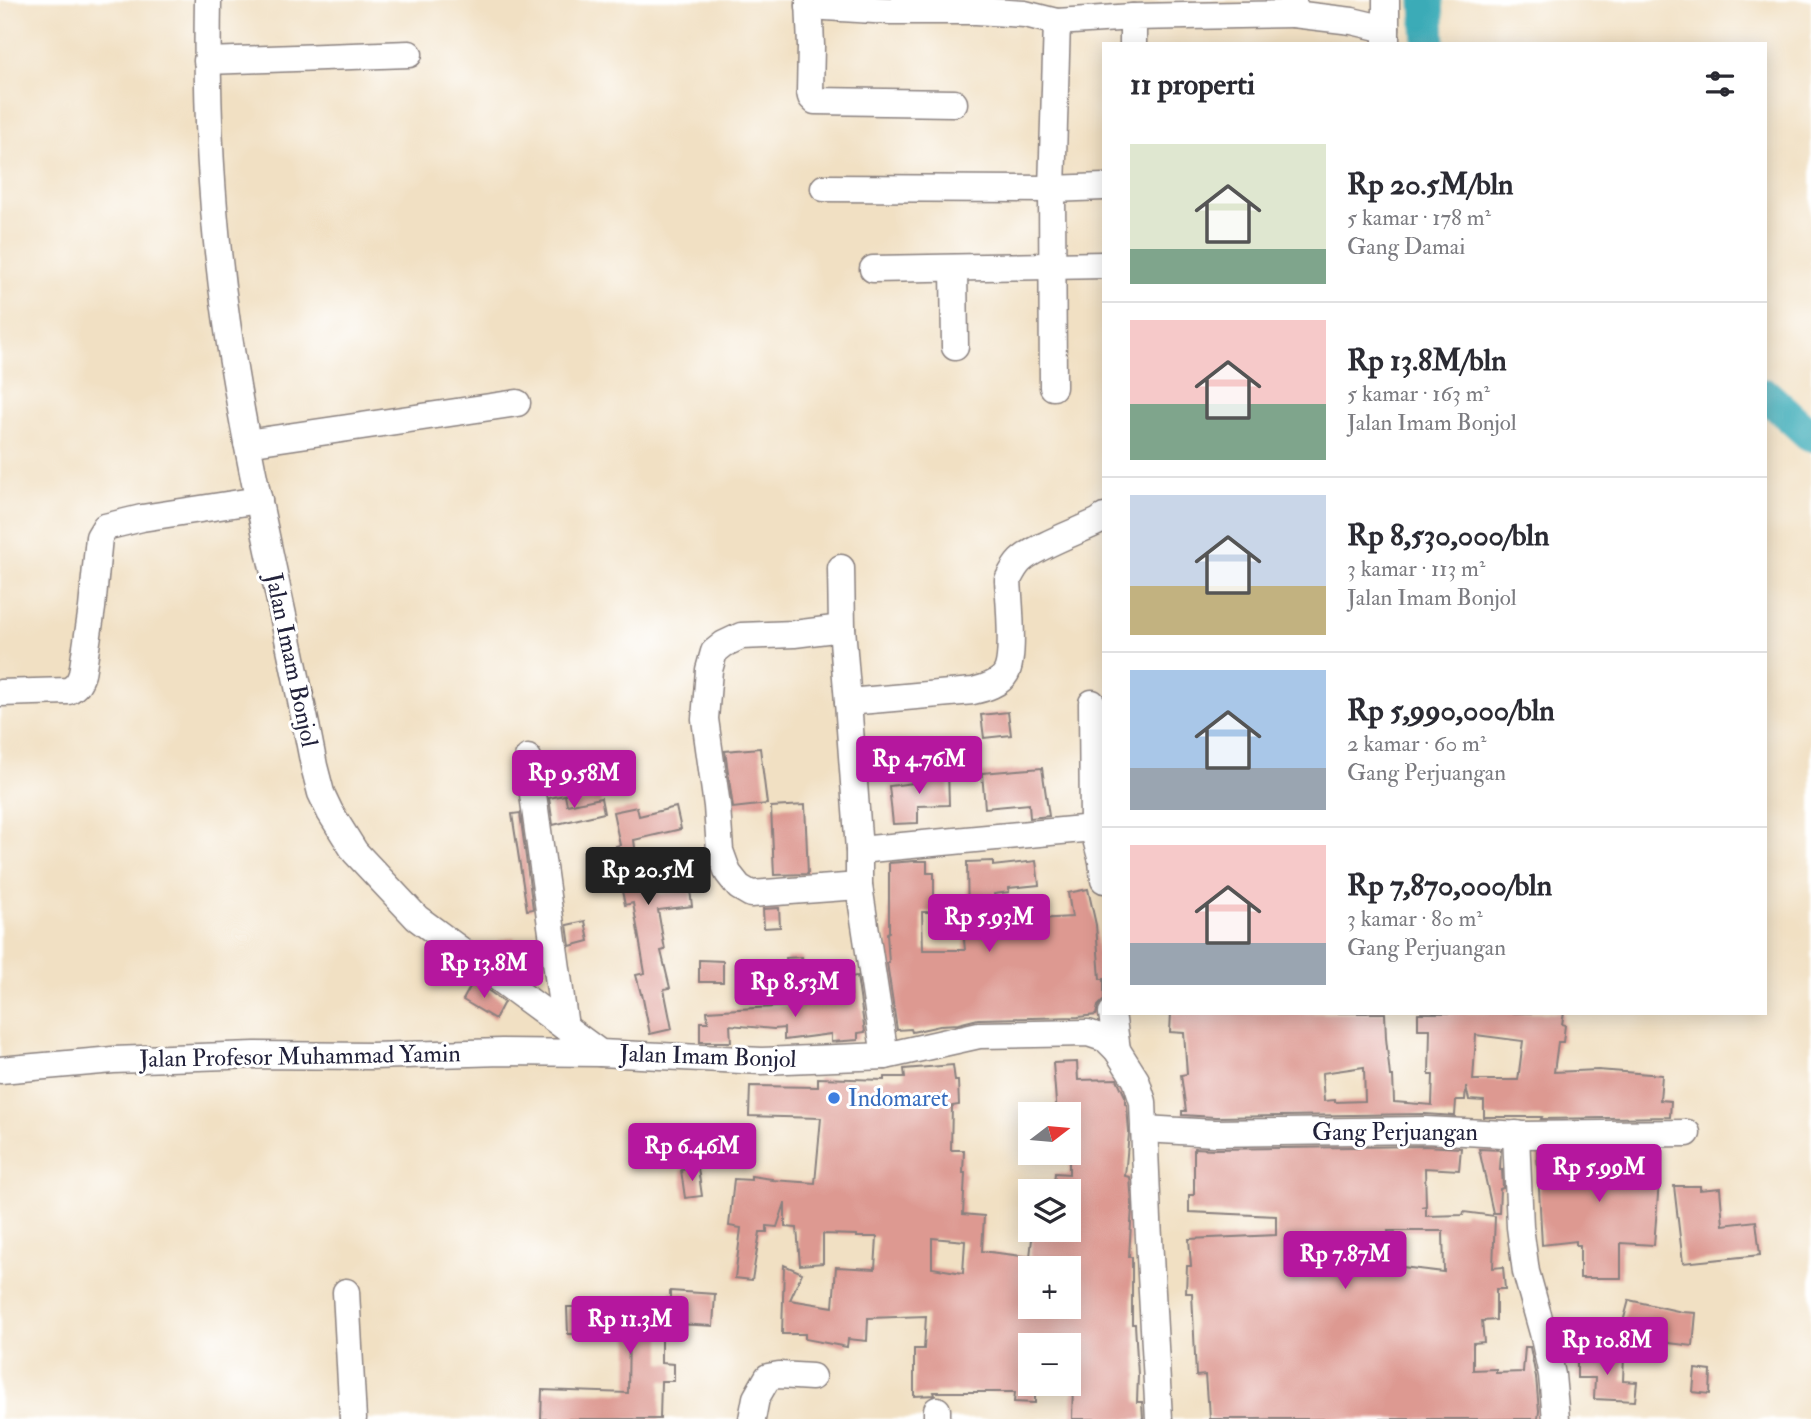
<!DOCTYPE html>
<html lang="id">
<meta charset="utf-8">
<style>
:root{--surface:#fff;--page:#f2f2f3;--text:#2b2b33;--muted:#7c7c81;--line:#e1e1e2;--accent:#b5179e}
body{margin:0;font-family:"IM FELL Double Pica",serif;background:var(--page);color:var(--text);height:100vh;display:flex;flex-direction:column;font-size:26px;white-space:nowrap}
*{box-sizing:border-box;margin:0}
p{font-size:23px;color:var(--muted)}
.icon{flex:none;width:38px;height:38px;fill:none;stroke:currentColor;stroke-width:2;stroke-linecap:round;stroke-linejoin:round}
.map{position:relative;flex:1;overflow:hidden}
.sheet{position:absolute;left:1102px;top:42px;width:665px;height:973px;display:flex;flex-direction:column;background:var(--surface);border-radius:0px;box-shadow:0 4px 18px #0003}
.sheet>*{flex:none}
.needle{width:46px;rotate:74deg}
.tools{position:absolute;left:1018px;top:1102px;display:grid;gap:14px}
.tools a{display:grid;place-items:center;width:63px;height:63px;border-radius:0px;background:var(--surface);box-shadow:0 4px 18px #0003;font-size:35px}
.price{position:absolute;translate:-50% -60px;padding:0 16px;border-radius:7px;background:var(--accent);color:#fff;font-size:23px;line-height:46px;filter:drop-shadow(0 2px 4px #0008)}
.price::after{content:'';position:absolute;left:50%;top:42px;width:21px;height:16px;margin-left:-10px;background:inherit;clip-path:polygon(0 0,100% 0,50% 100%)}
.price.selected{background:#222;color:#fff}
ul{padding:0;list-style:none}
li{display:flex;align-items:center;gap:21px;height:175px;padding:0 28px}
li+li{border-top:2px solid var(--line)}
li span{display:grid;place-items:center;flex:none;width:196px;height:140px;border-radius:0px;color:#555}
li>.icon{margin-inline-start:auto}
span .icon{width:84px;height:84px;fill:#fffc;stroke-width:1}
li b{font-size:30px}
h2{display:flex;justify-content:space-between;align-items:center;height:84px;padding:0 28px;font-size:30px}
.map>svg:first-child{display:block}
</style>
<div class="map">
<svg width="1811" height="1419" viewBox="0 0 1811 1419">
<rect width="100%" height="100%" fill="#fff"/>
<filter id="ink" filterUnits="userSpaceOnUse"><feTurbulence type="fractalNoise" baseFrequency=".0143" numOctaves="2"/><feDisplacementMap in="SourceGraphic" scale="14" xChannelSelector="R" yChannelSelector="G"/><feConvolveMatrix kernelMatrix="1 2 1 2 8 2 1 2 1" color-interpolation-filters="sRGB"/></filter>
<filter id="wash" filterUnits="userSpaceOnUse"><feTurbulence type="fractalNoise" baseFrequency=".00686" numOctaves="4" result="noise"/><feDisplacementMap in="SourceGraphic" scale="28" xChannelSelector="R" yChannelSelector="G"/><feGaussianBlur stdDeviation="1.57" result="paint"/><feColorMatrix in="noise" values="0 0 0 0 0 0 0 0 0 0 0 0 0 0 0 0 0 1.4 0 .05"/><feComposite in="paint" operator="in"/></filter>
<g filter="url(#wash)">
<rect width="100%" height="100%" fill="#f1e0c3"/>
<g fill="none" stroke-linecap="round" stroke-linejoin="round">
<g stroke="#3aabb7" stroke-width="33">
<polyline points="1427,0 1429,44"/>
<polyline points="1766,395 1811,436"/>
</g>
</g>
<g id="blocks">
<g fill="#dd9991" fill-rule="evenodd">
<polygon points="1008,712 1011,735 984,738 981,715"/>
<polygon points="760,748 767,804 733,808 725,751"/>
<polygon points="1042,768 1049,816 1030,818 1029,804 985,808 982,773"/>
<polygon points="921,770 948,770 949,805 918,806 918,823 893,824 889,786 921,782"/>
<polygon points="565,795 567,805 601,798 604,813 553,825 549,798"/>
<polygon points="805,805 808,874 774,875 771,807"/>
<polygon points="637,807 639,816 676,807 681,829 634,840 639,878 654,875 659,894 690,890 692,906 658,910 665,950 661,951 670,988 664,989 672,1029 650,1034 642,994 641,994 636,975 645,973 633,903 625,905 621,886 616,846 620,845 613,812"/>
<polygon points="520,813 533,909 527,910 512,814"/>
<polygon points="915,861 927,861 927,873 934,873 934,912 922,912 923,950 965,950 962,919 968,918 967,862 993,861 993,866 1036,861 1039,885 1009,888 1009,892 994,894 995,927 1037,919 1072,917 1068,893 1088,889 1096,925 1100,979 1104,979 1104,1000 1098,1006 1096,1015 1078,1017 978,1019 958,1024 940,1025 940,1026 912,1032 911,1029 897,1030 887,963 889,963 887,933 889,932 889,863"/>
<polygon points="779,908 780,927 764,928 763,909"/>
<polygon points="585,921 589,941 570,946 567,925"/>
<polygon points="514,937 519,955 502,959 498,941"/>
<polygon points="802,957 805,982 788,982 786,958"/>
<polygon points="699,960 723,961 723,982 699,982"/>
<polygon points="857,976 865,1032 858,1033 858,1040 831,1042 831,1034 784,1040 784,1028 774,1029 730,1025 731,1042 700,1042 700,1022 708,1022 707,1011 807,1005 807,996 851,995 849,977"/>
<polygon points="474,980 504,1002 495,1019 463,1000"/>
<path d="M1171 1013H1385L1386 1038 1390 1076H1393L1394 1102 1432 1105 1433 1075H1429L1430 1029H1418V1013H1564L1562 1024 1565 1025 1563 1042H1558L1554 1072 1598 1070 1662 1075 1660 1100 1671 1101 1670 1117 1541 1119 1542 1117H1484V1101L1469 1100 1466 1086 1465 1100H1456L1455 1116 1425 1114 1215 1117 1182 1115V1111H1186L1181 1075 1187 1074 1184 1033 1170 1032ZM1476 1035 1523 1041 1518 1080H1473ZM1364 1067 1365 1101 1335 1102V1100L1324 1101 1322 1073Z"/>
<path d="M1077 1062 1078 1080 1117 1079 1125 1096V1104L1127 1105 1129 1133 1125 1176 1130 1177 1132 1206 1129 1257H1132V1324H1135L1138 1375 1137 1402H1142L1143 1419H1072L1073 1385H1069V1346H1031V1384H1035V1403L1014 1402 1015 1392H934L935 1395 914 1396V1349H924L926 1316 868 1318 867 1341 848 1339 847 1347 805 1339V1334H782L784 1265 802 1273 790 1300 833 1307 836 1267 875 1269 877 1237H857V1235L823 1234V1263L800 1265 797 1228 785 1227V1203L777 1227 767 1226V1232H760L752 1280 735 1278 741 1228 729 1226 734 1179 751 1180V1176L772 1179 771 1180 815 1183 821 1118 749 1116 750 1086 818 1087V1078L884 1080V1077H905L904 1069 953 1065 955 1081H958L959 1105 952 1106 951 1150H964L963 1173H965L963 1214 984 1216 982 1251 1030 1257 1033 1230H1069V1192H1053L1055 1173 1069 1174V1115H1057L1053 1063ZM932 1238 965 1241 963 1273 932 1268ZM1031 1269H1069V1307H1031Z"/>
<path d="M1425 1146 1461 1148 1459 1170 1425 1168 1426 1206 1421 1207H1426V1216L1463 1215 1464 1212 1495 1216 1493 1268 1503 1267 1505 1289H1496V1320L1482 1321 1484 1342 1473 1343V1370L1496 1369V1373L1523 1372 1525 1347H1530L1536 1377 1539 1411 1538 1419H1210L1209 1401H1207L1205 1375 1196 1376 1192 1293H1186L1187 1266H1191L1189 1239 1276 1235V1216L1189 1212V1195H1194V1148L1215 1149ZM1388 1231H1443L1444 1272 1394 1266Z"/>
<polygon points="1479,1149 1501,1150 1500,1170 1502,1170 1503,1188 1500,1189 1499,1213 1493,1213"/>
<polygon points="1658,1149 1657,1182 1659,1182 1654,1245 1621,1243 1621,1278 1580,1278 1580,1245 1576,1245 1576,1241 1542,1245 1537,1151"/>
<polygon points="698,1168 702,1196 685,1198 681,1170"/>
<polygon points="1674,1186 1700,1186 1700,1190 1720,1188 1723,1225 1756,1221 1760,1255 1683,1263"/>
<polygon points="670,1291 715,1294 713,1326 661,1323 661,1363 674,1364 674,1381 661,1381 660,1419 541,1419 542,1390 628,1393 629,1331 597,1330 597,1334 568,1334 567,1307 601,1307 602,1301 670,1303"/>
<polygon points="1629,1300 1682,1312 1696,1313 1693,1346 1628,1338 1631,1322 1623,1322"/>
<polygon points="1577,1354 1624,1355 1623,1381 1637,1382 1635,1401 1594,1399 1595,1378 1577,1378"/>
<polygon points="1695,1369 1711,1371 1710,1394 1693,1392"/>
</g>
</g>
</g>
<g filter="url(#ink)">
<use href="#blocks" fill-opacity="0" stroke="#8a817f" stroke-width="2"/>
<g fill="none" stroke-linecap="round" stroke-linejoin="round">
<defs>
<g id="minor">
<path d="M208 0C206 108 211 216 227 323 248 472 286 618 314 766L321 793 330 812 355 852 417 918 600 1053 762 1061 885 1056 979 1035 1088 1033 1106 1039 1117 1050 1136 1080 1143 1102 1148 1220 1159 1419"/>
<polyline points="809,0 811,46 810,92 811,97 815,101 954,103"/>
<polyline points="1386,0 1386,44"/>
<polyline points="809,6 890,11 976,11 1025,14 1057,22 1133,17"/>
<polyline points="1293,14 1352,21 1386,29"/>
<polyline points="1133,44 1133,17 1293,14 1293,0"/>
<polyline points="207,61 409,54"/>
<polyline points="824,188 1052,189 1104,187"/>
<polyline points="954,268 955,347"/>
<polyline points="873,269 1104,265"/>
<polyline points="1053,387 1052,189 1057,22"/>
<polyline points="247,443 517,403"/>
<polyline points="841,568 842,628"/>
<path d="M0 693 68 691C76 687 79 683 82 674L92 608 99 537 105 527 142 518 259 500"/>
<polyline points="848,702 842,628 794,634 741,636 724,644 714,652 709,670 705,719 717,806 720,851 728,873 739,887 751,894 859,886"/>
<polyline points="1092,703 1093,828 1102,861 1104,880"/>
<polyline points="528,758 565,1027"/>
<polyline points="859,850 1093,828"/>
<polyline points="1112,1013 1117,1050"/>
<path d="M885 1056 859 886V850L848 702 973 691C985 688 1000 684 1006 673 1015 657 1009 601 1008 580 1011 574 1014 567 1020 561 1034 547 1079 531 1099 521L1104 517"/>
<polyline points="0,1070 113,1060 255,1055 372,1056 502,1052 600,1053"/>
<polyline points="1144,1129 1215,1133 1425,1130 1523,1135 1687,1133"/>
<polyline points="1516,1134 1520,1227 1526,1272 1543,1333 1552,1375 1556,1419"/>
<polyline points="346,1292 353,1419"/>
<polyline points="937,1410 937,1419"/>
<polyline points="752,1419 756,1398 768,1377 779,1375 812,1377"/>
</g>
</defs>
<use href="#minor" stroke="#8a817f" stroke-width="29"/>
<use href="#minor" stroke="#fff" stroke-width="26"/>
</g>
</g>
<circle fill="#3f7fe0" stroke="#fff" stroke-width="2.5" cx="834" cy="1098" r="7"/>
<g text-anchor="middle" stroke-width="6" stroke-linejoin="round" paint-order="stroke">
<g font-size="24" fill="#22223b" stroke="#fff">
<text transform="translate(292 660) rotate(78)" y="8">Jalan Imam Bonjol</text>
<text transform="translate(300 1056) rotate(-1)" y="8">Jalan Profesor Muhammad Yamin</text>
<text transform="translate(708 1056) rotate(2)" y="8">Jalan Imam Bonjol</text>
<text x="1395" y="1140">Gang Perjuangan</text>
</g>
<g font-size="24" fill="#366cbe" stroke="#fff" text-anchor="start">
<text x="848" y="1106">Indomaret</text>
</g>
</g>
</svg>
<div class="tools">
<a><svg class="needle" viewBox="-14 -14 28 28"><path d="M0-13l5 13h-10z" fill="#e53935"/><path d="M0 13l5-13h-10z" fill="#7c7c81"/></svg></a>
<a><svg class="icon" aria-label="layers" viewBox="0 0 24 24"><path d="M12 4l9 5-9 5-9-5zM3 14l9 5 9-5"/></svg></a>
<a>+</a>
<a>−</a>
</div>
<b class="price" style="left:919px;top:796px">Rp 4.76M</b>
<b class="price" style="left:574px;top:810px">Rp 9.58M</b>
<b class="price selected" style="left:648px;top:907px">Rp 20.5M</b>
<b class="price" style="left:989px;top:954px">Rp 5.93M</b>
<b class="price" style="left:484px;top:1000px">Rp 13.8M</b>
<b class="price" style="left:795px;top:1019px">Rp 8.53M</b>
<b class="price" style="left:692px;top:1183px">Rp 6.46M</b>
<b class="price" style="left:1599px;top:1204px">Rp 5.99M</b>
<b class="price" style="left:1345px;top:1291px">Rp 7.87M</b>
<b class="price" style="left:630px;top:1356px">Rp 11.3M</b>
<b class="price" style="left:1607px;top:1377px">Rp 10.8M</b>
<section class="sheet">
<h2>11 properti<svg class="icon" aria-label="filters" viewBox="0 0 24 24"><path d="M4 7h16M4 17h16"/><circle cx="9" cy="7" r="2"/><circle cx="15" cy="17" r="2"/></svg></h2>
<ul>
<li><span style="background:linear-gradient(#dfe7d0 75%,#7fa58c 0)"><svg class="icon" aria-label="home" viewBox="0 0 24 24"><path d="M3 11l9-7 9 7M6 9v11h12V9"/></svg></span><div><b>Rp 20.5M/bln</b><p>5 kamar · 178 m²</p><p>Gang Damai</p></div></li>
<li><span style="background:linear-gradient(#f6c9c9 60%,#7fa58c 0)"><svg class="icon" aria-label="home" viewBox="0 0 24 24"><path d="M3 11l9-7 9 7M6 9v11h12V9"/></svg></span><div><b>Rp 13.8M/bln</b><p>5 kamar · 163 m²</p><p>Jalan Imam Bonjol</p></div></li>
<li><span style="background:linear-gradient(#c9d6e8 65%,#c2b280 0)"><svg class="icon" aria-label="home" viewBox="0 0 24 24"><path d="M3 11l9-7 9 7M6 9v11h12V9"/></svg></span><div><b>Rp 8,530,000/bln</b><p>3 kamar · 113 m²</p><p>Jalan Imam Bonjol</p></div></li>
<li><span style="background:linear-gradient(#a9c7e8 70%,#9aa5b1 0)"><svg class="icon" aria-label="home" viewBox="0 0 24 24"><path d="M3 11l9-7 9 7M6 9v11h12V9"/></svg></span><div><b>Rp 5,990,000/bln</b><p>2 kamar · 60 m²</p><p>Gang Perjuangan</p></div></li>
<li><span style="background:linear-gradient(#f6c9c9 70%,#9aa5b1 0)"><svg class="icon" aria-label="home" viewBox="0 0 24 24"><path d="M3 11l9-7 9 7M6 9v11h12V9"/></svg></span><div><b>Rp 7,870,000/bln</b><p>3 kamar · 80 m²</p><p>Gang Perjuangan</p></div></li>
</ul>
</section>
</div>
